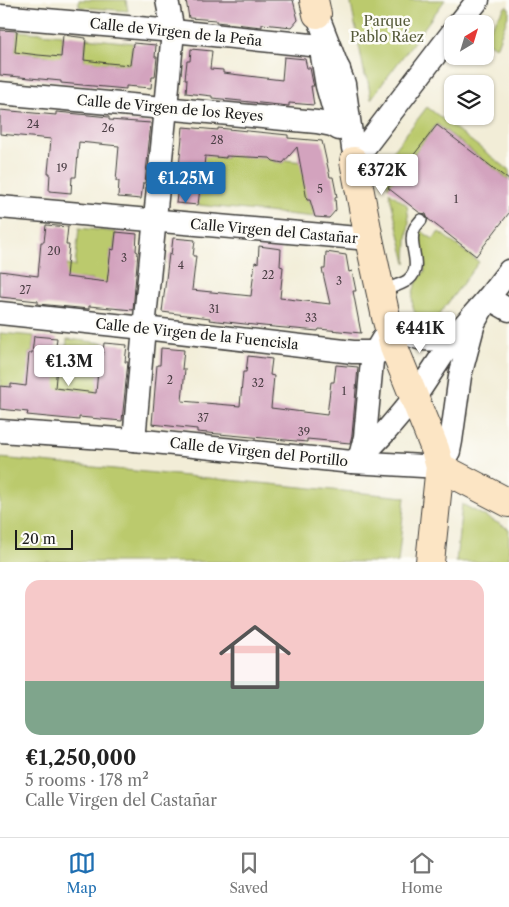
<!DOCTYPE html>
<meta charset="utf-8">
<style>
:root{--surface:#fff;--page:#f2f2f2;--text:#222;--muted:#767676;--line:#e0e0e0;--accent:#1f6fb2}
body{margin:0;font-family:"Libre Caslon Text",serif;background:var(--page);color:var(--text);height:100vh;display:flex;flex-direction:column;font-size:19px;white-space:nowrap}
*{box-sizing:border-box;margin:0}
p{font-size:16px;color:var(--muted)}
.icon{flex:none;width:28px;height:28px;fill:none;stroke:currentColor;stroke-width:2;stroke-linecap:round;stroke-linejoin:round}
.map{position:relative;height:562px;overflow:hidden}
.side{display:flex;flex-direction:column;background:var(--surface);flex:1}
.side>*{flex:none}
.needle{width:32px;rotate:38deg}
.buttons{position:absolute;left:444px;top:15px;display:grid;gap:10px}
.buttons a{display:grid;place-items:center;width:50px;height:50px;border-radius:10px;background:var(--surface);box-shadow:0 1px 4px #0004;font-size:25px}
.scale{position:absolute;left:15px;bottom:12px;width:58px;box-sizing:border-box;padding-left:5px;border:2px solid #1c1c1c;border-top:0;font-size:14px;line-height:18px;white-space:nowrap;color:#1c1c1c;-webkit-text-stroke:4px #fdfcf7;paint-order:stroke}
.price{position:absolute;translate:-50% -42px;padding:0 11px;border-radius:5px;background:#fff;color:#222;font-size:16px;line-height:32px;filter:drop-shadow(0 1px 2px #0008)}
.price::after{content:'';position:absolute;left:50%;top:30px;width:15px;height:11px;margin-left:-8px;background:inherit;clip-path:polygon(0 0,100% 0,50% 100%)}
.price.active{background:var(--accent);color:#fff}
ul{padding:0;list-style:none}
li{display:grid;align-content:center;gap:10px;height:265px;padding:0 25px}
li+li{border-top:1px solid var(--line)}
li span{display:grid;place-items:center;height:155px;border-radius:15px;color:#555}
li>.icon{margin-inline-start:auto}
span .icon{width:90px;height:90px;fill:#fffc;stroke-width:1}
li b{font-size:21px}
.menu{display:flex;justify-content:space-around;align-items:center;height:70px;border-top:1px solid var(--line);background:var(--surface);font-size:14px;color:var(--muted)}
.menu a{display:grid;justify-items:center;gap:2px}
.menu .active{color:var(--accent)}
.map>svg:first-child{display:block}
</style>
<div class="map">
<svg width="509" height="562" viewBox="0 0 509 562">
<rect width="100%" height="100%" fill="#fdfcf7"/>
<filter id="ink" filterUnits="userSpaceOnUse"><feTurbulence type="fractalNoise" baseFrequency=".02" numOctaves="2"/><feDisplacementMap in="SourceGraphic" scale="10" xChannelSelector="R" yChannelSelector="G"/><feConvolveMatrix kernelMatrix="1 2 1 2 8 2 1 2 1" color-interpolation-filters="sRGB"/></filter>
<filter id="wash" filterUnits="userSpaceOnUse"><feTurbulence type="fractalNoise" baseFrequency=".0096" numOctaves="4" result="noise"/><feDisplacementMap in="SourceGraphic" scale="20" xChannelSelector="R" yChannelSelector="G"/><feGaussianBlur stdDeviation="1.12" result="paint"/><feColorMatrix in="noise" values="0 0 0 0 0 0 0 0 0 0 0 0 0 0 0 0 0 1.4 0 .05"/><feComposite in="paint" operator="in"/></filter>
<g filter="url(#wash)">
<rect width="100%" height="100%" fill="#f2edd7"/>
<g fill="#bbca6d" stroke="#6c7344">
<polygon points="79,0 126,0 128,11 79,7"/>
<polygon points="352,0 445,0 371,99 367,76 365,76 351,4"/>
<polygon points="506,6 509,8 509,13 497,46 495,47 485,40 485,35"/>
<path d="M17 31 63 35 61 59C46 55 30 53 15 54Z"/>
<polygon points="86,38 133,43 130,65 84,61"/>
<polygon points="427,107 509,170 509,180 437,124 388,187 382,165"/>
<polygon points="203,152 214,154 214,157 226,158 226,155 270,158 273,161 283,163 285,160 303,162 307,200 310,200 315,217 198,205 200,188 202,188 204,170"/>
<polygon points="389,192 407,205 409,222 407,240 406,263"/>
<polygon points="79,228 116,232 114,250 111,250 109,269 111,286 93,284 93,280 80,279 63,281 64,265 75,266"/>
<path d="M421 231 433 239 439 232 479 262 435 320C433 320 430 321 427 321 410 319 410 296 416 284 418 279 422 275 425 271 423 259 416 243 421 231Z"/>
<polygon points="0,333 34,336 32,353 29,353 28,372 30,389 0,386"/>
<polygon points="67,339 104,343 102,360 100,359 100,396 82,394 82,391 71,390 52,391 54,375 64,376"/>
<polygon points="0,458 405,497 398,562 0,562"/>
<polygon points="462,504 509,529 509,562 456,562"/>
</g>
<g id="blocks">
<g fill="#d3a3be">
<polygon points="186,0 293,0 298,20 292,27 262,24 262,27 216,22 216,20 189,18"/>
<polygon points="0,30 17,31 15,52 38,55 61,57 63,35 86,38 84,60 108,63 130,65 133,43 156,45 155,57 157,57 155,77 152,77 151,88 126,86 126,89 61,83 61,81 0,75"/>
<polygon points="191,49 212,51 210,69 223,70 223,73 282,80 284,57 305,59 307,68 310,68 313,83 314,86 311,86 314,105 289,103 289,106 212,98 212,96 186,93 187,79 185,79 187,61 190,61"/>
<polygon points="0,110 56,115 56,112 68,113 109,117 109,120 151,123 145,183 143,183 141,199 118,197 119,181 116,181 119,146 79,142 76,177 72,177 71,193 49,191 50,173 48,173 51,139 0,134"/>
<polygon points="437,125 509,180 509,213 476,256 428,219 426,214 420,213 388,188"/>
<polygon points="183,127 218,130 218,128 288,135 288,138 322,141 330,177 333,177 337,197 335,198 336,210 329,218 315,217 310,200 307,200 297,147 283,163 273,161 270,158 226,156 226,158 205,156 202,189 200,188 198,205 176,203 178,186 174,185 177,166 179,167"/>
<polygon points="46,225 68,227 66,245 69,245 66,277 107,282 111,249 114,250 116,232 137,234 136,251 138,252 133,310 89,306 89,309 38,304 38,301 0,297 0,271 38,276 41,242 44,242"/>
<polygon points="173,238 195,240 193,256 196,256 192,290 251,296 255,262 258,263 259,246 281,249 280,266 283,267 280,298 330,304 322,269 325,269 326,252 346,255 349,272 352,271 356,291 353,291 361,333 319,329 318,331 263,326 209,320 210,318 162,312 169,254 171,255"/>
<polygon points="34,336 57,338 55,355 58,355 55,388 96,393 99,359 102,360 104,343 127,345 125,362 128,362 122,421 79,417 79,420 27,415 28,412 0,409 0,386 11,387 11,384 26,386 29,353 32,353"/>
<polygon points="161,348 184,350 182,369 185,369 182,401 240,406 243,372 246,372 248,356 272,359 270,375 274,376 271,408 327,415 331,382 334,382 336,365 358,367 352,435 350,443 307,439 307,442 197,432 197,429 152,424 157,365 160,365"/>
</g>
</g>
</g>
<g filter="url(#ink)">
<use href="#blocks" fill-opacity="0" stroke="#3c3b38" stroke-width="1"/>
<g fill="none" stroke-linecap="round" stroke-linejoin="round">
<defs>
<path id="lane" d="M380 292C386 289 406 283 409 279 424 266 407 245 414 230 415 226 419 223 421 220"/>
<g id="street">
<polyline points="317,14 344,84 353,148"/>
<polyline points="0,16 173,31 311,45 323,46 328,52 333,61 339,69"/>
<polyline points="459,24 478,0"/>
<polyline points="321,50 327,86 339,128"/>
<polyline points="0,93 317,122 332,125 339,129"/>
<polyline points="354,161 452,33"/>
<polyline points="0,207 369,239"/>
<polyline points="488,298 509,310"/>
<polyline points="0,313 144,328 353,352 375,352 395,350"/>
<path d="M386 317C400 329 415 342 435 339 443 338 450 334 458 332"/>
<polyline points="0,431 134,440 352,462 440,467 449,451 451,441 460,376 474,323 488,298"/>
<polyline points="134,440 144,328 166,108 173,31 167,0"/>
<polyline points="360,456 365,437 372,361 375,352 382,340"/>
<polyline points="352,462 366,452 387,430 415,397 458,332 488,298 509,271"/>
</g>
<g id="secondary">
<polyline points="314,0 317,14"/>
<polyline points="354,161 369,239 386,317 395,350 435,449 440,467 439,475 430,562"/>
<polyline points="440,467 509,503"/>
</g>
</defs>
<use href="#lane" stroke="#3c3b38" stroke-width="14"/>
<use href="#street" stroke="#3c3b38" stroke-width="25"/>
<use href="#secondary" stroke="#3c3b38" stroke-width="30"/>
<use href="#lane" stroke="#fff" stroke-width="11"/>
<use href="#street" stroke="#fff" stroke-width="22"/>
<use href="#secondary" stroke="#fce5c4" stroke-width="28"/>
</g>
</g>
<g text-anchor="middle" stroke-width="5" stroke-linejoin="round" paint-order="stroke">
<g font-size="11" fill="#4a3e44">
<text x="33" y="128">24</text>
<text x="108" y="132">26</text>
<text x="217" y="144">28</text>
<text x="62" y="172">19</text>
<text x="320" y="193">5</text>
<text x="456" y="203">1</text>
<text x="54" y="255">20</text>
<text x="124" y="262">3</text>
<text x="181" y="269">4</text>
<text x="268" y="279">22</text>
<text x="339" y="285">3</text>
<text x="25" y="294">27</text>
<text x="214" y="313">31</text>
<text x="311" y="322">33</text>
<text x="170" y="384">2</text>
<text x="258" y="387">32</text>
<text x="344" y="395">1</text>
<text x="203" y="422">37</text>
<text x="304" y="436">39</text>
</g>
<g font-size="14" fill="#545938" stroke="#fdfcf7">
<text x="387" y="26">Parque<tspan x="387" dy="16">Pablo Ráez</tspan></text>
</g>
<g font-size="14" fill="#1c1c1c" stroke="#fdfcf7">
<text transform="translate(176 32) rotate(6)" y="5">Calle de Virgen de la Peña</text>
<text transform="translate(170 108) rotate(5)" y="5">Calle de Virgen de los Reyes</text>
<text transform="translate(274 231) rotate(5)" y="5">Calle Virgen del Castañar</text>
<text transform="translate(197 334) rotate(6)" y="5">Calle de Virgen de la Fuencisla</text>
<text transform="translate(259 452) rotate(6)" y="5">Calle de Virgen del Portillo</text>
</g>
</g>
</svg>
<div class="buttons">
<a><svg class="needle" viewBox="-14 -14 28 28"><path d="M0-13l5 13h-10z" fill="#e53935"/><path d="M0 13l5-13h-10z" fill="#767676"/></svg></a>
<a><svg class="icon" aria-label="layers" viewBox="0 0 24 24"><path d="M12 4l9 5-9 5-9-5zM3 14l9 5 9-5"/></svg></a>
</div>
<div class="scale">20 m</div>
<b class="price" style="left:382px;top:196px">€372K</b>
<b class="price active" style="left:186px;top:204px">€1.25M</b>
<b class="price" style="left:420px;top:354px">€441K</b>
<b class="price" style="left:69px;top:387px">€1.3M</b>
</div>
<section class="side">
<ul>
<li><span style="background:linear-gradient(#f6c9c9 65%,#7fa58c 0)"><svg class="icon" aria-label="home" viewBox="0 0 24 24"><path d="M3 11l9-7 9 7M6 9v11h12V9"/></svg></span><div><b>€1,250,000</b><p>5 rooms · 178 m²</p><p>Calle Virgen del Castañar</p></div></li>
</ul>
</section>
<nav class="menu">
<a class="active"><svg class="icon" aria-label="map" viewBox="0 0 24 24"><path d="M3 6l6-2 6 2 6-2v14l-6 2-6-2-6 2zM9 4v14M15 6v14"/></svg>Map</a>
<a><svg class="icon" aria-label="saved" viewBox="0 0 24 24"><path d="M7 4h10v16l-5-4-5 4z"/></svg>Saved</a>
<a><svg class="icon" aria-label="home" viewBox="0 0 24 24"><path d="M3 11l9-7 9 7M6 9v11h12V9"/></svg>Home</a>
</nav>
